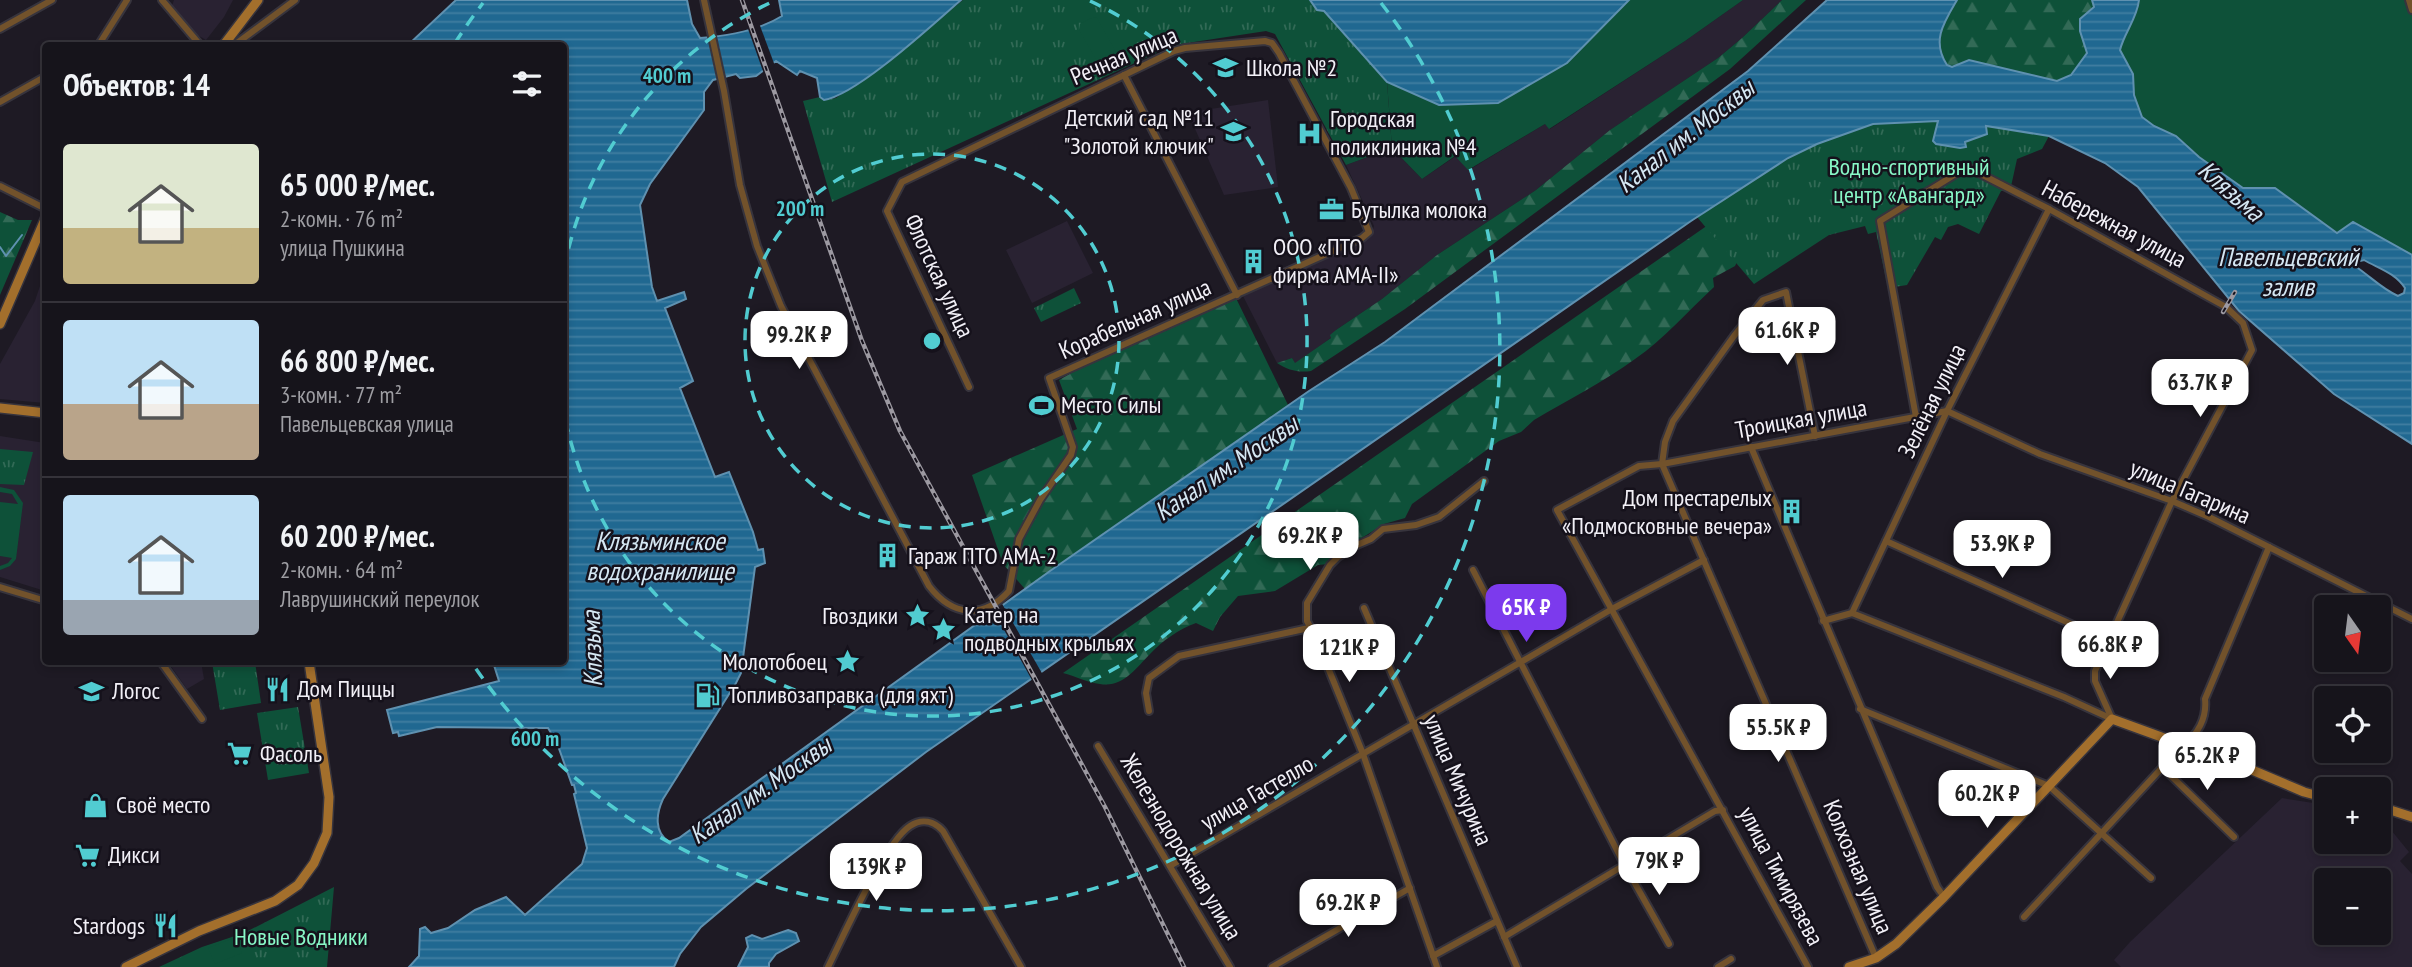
<!DOCTYPE html>
<html lang="ru">
<meta charset="utf-8">
<style>
:root{--surface:#16141b;--page:#1f1d24;--text:#f1f3f6;--muted:#9e9ea3;--line:#35333a;--accent:#7c3aed}
body{margin:0;font-family:"PT Sans Narrow",sans-serif;background:var(--page);color:var(--text);height:100vh;display:flex;flex-direction:column;font-size:26px;white-space:nowrap}
*{box-sizing:border-box;margin:0}
p{font-size:23px;color:var(--muted)}
.icon{flex:none;width:38px;height:38px;fill:none;stroke:currentColor;stroke-width:2;stroke-linecap:round;stroke-linejoin:round}
.map{position:relative;flex:1;overflow:hidden}
.details{position:absolute;left:42px;top:42px;width:525px;height:623px;display:flex;flex-direction:column;background:var(--surface);border-radius:7px;box-shadow:0 4px 10px #0003,0 0 0 2px var(--line)}
.details>*{flex:none}
.needle{width:46px;rotate:166deg}
.fabs{position:absolute;left:2314px;top:595px;display:grid;gap:14px}
.fabs a{display:grid;place-items:center;width:77px;height:77px;border-radius:7px;background:var(--surface);box-shadow:0 4px 10px #0003,0 0 0 2px var(--line);font-size:35px}
.price{position:absolute;translate:-50% -60px;padding:0 16px;border-radius:14px;background:#fff;color:#222;font-size:23px;line-height:46px;filter:drop-shadow(0 2px 4px #0008)}
.price::after{content:'';position:absolute;left:50%;top:42px;width:21px;height:16px;margin-left:-10px;background:inherit;clip-path:polygon(0 0,100% 0,50% 100%)}
.price.selected{background:var(--accent);color:#fff}
ul{padding:0;list-style:none}
li{display:flex;align-items:center;gap:21px;height:175px;padding:0 21px}
li+li{border-top:2px solid var(--line)}
li span{display:grid;place-items:center;flex:none;width:196px;height:140px;border-radius:7px;color:#555}
li>.icon{margin-inline-start:auto}
span .icon{width:84px;height:84px;fill:#fffc;stroke-width:1}
li b{font-size:30px}
h2{display:flex;justify-content:space-between;align-items:center;height:84px;padding:0 21px;font-size:30px}
.map>svg:first-child{display:block}
</style>
<div class="map">
<svg width="2412" height="967" viewBox="0 0 2412 967">
<defs>
<pattern id="forest-firs" width="22" height="20" patternUnits="userSpaceOnUse" patternTransform="scale(1.75)"><rect width="22" height="20" fill="#0e5139"/><path d="M5 1l3.5 6h-7zM16 11l3.5 6h-7z" fill="#326a56"/></pattern>
<pattern id="park-tufts" width="24" height="20" patternUnits="userSpaceOnUse" patternTransform="scale(1.75)"><rect width="24" height="20" fill="#0e5139"/><path d="M3 7l-1-3M5 7V3M7 7l1-3M15 17l-1-3M17 17v-4M19 17l1-3" fill="none" stroke="#326a56"/></pattern>
<pattern id="water-rules" width="6" height="5" patternUnits="userSpaceOnUse" patternTransform="scale(1.75)"><rect width="6" height="5" fill="#206891"/><path d="M0 2.5h6" fill="none" stroke="#417ea1"/></pattern>
</defs>
<rect width="100%" height="100%" fill="#1e1a24"/>
<g fill="#292232" fill-rule="evenodd">
<polygon points="174,0 233,0 224,17 206,40 194,33 172,6"/>
<polygon points="1743,0 1782,0 1742,38 1718,58 1610,130 1536,190 1437,255 1382,299 1336,330 1332,337 1295,364 1292,358 1277,363 1243,296 1371,236 1374,226 1346,165 1392,148 1422,179 1456,156 1469,170 1545,124 1550,129 1685,41"/>
<polygon points="1268,100 1278,187 1224,195 1189,115 1198,111"/>
<polygon points="1067,221 1093,273 1032,303 1006,250"/>
<polygon points="40,286 45,288 45,403 0,399 0,364 35,301"/>
<polygon points="0,436 45,443 45,591 0,577"/>
<polygon points="168,662 201,662 204,679 187,689"/>
<path d="M2282 798 2326 805V842H2378V814L2409 852 2400 861 2412 874V967H2121L2114 960 2130 942ZM2326 880H2378V933H2326Z"/>
</g>
<g fill="url(#forest-firs)">
<path d="M1782 0H1806L1730 69 1405 309 1311 371C1298 373 1288 370 1277 363L1292 358 1295 363 1331 338 1330 335 1336 330 1382 299 1437 255 1536 190 1610 130 1718 58 1742 38Z"/>
<path d="M1957 0H2092L2094 7 2087 12 2080 31 2087 53 2071 75 2057 81 1969 60 1952 67 1947 65C1931 41 1944 22 1957 0Z"/>
<path d="M1780 175 1735 266 1713 278 1714 287C1688 311 1664 339 1635 359 1603 382 1568 400 1534 420L1521 432 1499 441 1412 504 1405 518 1384 524 1341 551 1328 564 1318 565 1275 591 1238 596 1220 617 1213 631 1196 623C1179 629 1162 641 1150 654 1136 668 1123 688 1100 684 1088 683 1075 676 1063 673Z"/>
<polygon points="0,212 18,220 32,220 0,295"/>
<polygon points="1233,292 1288,405 1025,589 1003,564 972,475 1077,429 1059,380 1144,332"/>
</g>
<g fill="url(#park-tufts)">
<polygon points="963,0 1310,0 1317,10 1324,11 1387,82 1392,148 1346,165 1275,34 1266,31 1174,45 832,202 803,101 820,97 824,100 836,98 888,61"/>
<polygon points="1931,119 2020,130 2049,136 2042,149 2017,159 2010,191 2001,191 1979,234 1958,224 1948,227 1941,240 1935,237 1907,285 1888,288 1876,232 1868,234 1865,226 1829,235 1754,284 1697,217 1788,158 1817,144 1873,124"/>
<polygon points="1074,288 1081,303 1041,322 1034,308"/>
<polygon points="0,449 33,452 24,485 0,484"/>
<polygon points="212,662 255,662 261,703 220,710"/>
<polygon points="298,707 309,773 268,780 257,713"/>
<polygon points="334,887 327,967 159,967 202,947 244,933"/>
</g>
<g fill="#0e5139">
<polygon points="1629,0 1743,0 1685,41 1549,129 1545,124 1468,170 1455,156 1422,179 1392,148 1387,82 1439,105 1567,63"/>
<polygon points="2139,0 2412,0 2412,255 2353,223 2338,233 2275,188 2243,188 2199,157 2176,136 2155,126 2142,117 2134,95 2133,74 2120,50"/>
<polygon points="1093,17 1097,18 1116,52 1114,56 1102,63 1097,61 1079,30 1080,24"/>
<polygon points="0,487 14,490 23,503 16,559 10,566 0,570 0,566 8,563 12,558 0,556 0,502 18,504 12,494 0,492"/>
<polygon points="236,937 242,953 215,964 208,948"/>
</g>
<g fill="url(#water-rules)" stroke="#5f91b0" stroke-width="2" fill-rule="evenodd">
<path d="M456 0H687L692 24 700 38C728 36 758 31 782 16L779 0H961C932 25 858 94 824 100L820 97 817 78 800 71 797 75 776 61 756 76 740 78 736 74 713 80 704 92V110L650 184 640 205 652 287 657 301 684 292 686 299 665 308 693 381 680 388 715 477 729 472 753 532 758 550 763 549 765 563 755 567 741 673 736 683 663 799C656 814 654 832 669 842L679 838 1050 571 1309 391 1385 342 1748 71 1827 0H1957C1944 22 1931 41 1947 65L1952 67 1969 60 2057 81 2071 75 2087 53 2080 31V19L2094 7 2092 0H2139C2137 19 2124 33 2120 50L2133 74 2134 95 2142 117 2154 126 2176 136 2199 157 2243 188H2275L2337 233 2353 222 2412 255V444L2334 394 2239 311 2138 187 2105 163 2049 136 1986 126 1987 134 1965 142 1966 147 1960 148 1936 144 1933 141 1938 121 1873 124 1817 144 1788 158 1691 221 926 752 746 889 701 927 680 954 674 967H409L419 956 420 929 425 927 431 933 448 928 475 910 506 897 525 915 582 864 587 848 574 794 576 793 574 785H572L557 743 548 728 437 727 399 736 398 732 393 733 387 710 499 681 493 662H564V46L408 45ZM2364 260C2380 269 2395 273 2405 288L2404 293 2398 296C2382 289 2371 277 2355 266L2356 262Z"/>
<polygon points="1310,0 1629,0 1567,63 1498,103 1439,105 1387,82 1324,11 1317,10"/>
<polygon points="788,930 796,933 799,941 776,954 769,963 769,967 738,967 748,947 746,938 752,935 762,939"/>
</g>
<g fill="#1e1a24">
<polygon points="759,23 775,66 764,74 747,26"/>
<polygon points="1001,602 1043,675 1033,682 992,608"/>
</g>
<g fill="none" stroke-linecap="round" stroke-linejoin="round">
<polyline stroke="#5f91b0" stroke-width="2" points="0,247 6,256 22,235"/>
<defs>
<g id="street">
<polyline points="162,0 201,46"/>
<path d="M704 0 724 91 740 185 757 246 781 306 929 586C952 616 983 620 1009 591L1019 539 1040 500 1071 455 1073 447 1049 378 1362 238 1369 232 1351 188 1279 53 1272 43 1265 41 1185 48 1174 51 902 182 887 211 969 387"/>
<polyline points="2409,0 2412,10"/>
<polyline points="0,29 52,0"/>
<polyline points="98,46 127,0"/>
<polyline points="233,46 295,0"/>
<polyline points="1124,75 1237,295"/>
<polyline points="0,102 46,76"/>
<polyline points="0,186 46,209"/>
<polyline points="1916,417 1880,221 1967,167 2049,209 2226,307 2243,323 2252,350 2172,501 2095,671 2095,681 2112,719"/>
<polyline points="1751,447 1937,887 1944,897"/>
<polyline points="1662,464 1876,958"/>
<polyline points="1662,464 1665,442 1673,421 1734,336 1763,300 1786,292 1815,436"/>
<polyline points="1886,541 2109,641"/>
<polyline points="1473,570 1624,864 1669,944"/>
<polyline points="0,587 46,601"/>
<polyline points="1364,608 1517,967"/>
<polyline points="1852,613 1947,411 2049,209"/>
<polyline points="1852,613 2064,697 2112,719"/>
<polyline points="1823,621 1852,613"/>
<polyline points="161,662 202,719"/>
<polyline points="1860,709 2049,786 2151,878"/>
<polyline points="1149,711 1146,693 1149,678 1179,656 1309,628"/>
<polyline points="1098,746 1230,967"/>
<polyline points="2162,767 2234,837"/>
<polyline points="1170,866 1612,609 1704,560"/>
<path d="M2024 917 2182 746C2198 735 2207 718 2205 699L2269 547"/>
<polyline points="1504,937 1715,811 1723,810"/>
<polyline points="1433,956 1497,921"/>
<path d="M828 967C843 937 885 842 910 826 922 818 934 821 943 831L1021 967"/>
<polyline points="1272,967 1410,888"/>
<polyline points="1437,967 1363,754 1316,638 1307,621 1307,603 1330,565 1338,557 1357,545 1371,539 1383,529 1416,525 1439,517 1484,481"/>
<polyline points="1718,967 1731,959"/>
<polyline points="1808,967 1557,510 1639,466 1662,464 1947,411 2040,454 2172,501 2209,517 2412,619"/>
</g>
<g id="secondary">
<polyline points="223,46 258,0"/>
<polyline points="0,324 46,217"/>
<polyline points="0,408 46,413"/>
<polyline points="2378,806 2412,817"/>
<polyline points="126,967 199,931 275,901 298,885 314,863 327,833 329,797 309,662"/>
<polyline points="1849,967 1876,958 1896,944 1944,897 2112,719 2252,770 2304,792 2326,798"/>
</g>
</defs>
<use href="#street" stroke="#37343d" stroke-width="10"/>
<use href="#secondary" stroke="#37343d" stroke-width="12"/>
<use href="#street" stroke="#72522b" stroke-width="6"/>
<use href="#secondary" stroke="#a36f2c" stroke-width="9"/>
<defs>
<g id="rail">
<polyline points="742,0 862,341 900,431 1105,807 1184,967"/>
<polyline points="2223,312 2235,292"/>
</g>
</defs>
<use href="#rail" stroke="#9c99a1" stroke-width="4.5"/>
<use href="#rail" stroke="#15111b" stroke-width="2" stroke-dasharray="5" stroke-linecap="butt"/>
</g>
<g fill="none" stroke="#51ccd1" stroke-width="3.5" stroke-dasharray="12 9">
<circle cx="932" cy="341" r="187"/>
<path d="M564 269A375 375 0 0 1 774 1M1090 1A375 375 0 1 1 564 413"/>
<path d="M455 43A562 562 0 0 1 483 3M1381 3A562 562 0 1 1 472 663"/>
</g>
<defs>
<symbol id="school-bare" viewBox="-9 -9 18 18"><path d="M0-5L7-2L0 1L-7-2ZM-4 1L0 2.5L4 1V4Q0 6-4 4Z" fill="#51ccd1" stroke="#15111b" stroke-width="2.5" paint-order="stroke"/></symbol>
<symbol id="hospital-bare" viewBox="-9 -9 18 18"><path d="M-5-5h3v3.5h4V-5h3V5h-3V1.5h-4V5h-3Z" fill="#51ccd1" stroke="#15111b" stroke-width="2.5" paint-order="stroke"/></symbol>
<symbol id="office-bare" viewBox="-9 -9 18 18"><path d="M-6-3h4V-5.5h4V-3h4V5H-6ZM-1-4.5V-3h2v-1.5ZM-6 0V1H6V0Z" fill="#51ccd1" stroke="#15111b" stroke-width="2.5" paint-order="stroke"/></symbol>
<symbol id="building-bare" viewBox="-9 -9 18 18"><path d="M-4-6H4V6H1V3H-1V6H-4ZM-2.5-4.3h1.7v1.8h-1.7ZM.8-4.3h1.7v1.8H.8ZM-2.5-1h1.7V.8h-1.7ZM.8-1h1.7V.8H.8Z" fill="#51ccd1" stroke="#15111b" stroke-width="2.5" paint-order="stroke"/></symbol>
<symbol id="stadium-bare" viewBox="-9 -9 18 18"><path d="M0-5a6.5 5 0 1 0 0 10a6.5 5 0 1 0 0-10ZM-3.5-1.8h7v3.6h-7Z" fill="#51ccd1" stroke="#15111b" stroke-width="2.5" paint-order="stroke"/></symbol>
<symbol id="sight-bare" viewBox="-9 -9 18 18"><path d="M0-6L1.8-2.2L6-1.7L2.9 1.2L3.7 5.4L0 3.3L-3.7 5.4L-2.9 1.2L-6-1.7L-1.8-2.2Z" fill="#51ccd1" stroke="#15111b" stroke-width="2.5" paint-order="stroke"/></symbol>
<symbol id="restaurant-bare" viewBox="-9 -9 18 18"><path d="M-5-6h1v4h1v-4h1v4h1v-4h1v5L-1.5 .5V6h-2V.5L-5-1ZM5-6V6H3V1.5H1.5Q1.5-4 5-6Z" fill="#51ccd1" stroke="#15111b" stroke-width="2.5" paint-order="stroke"/></symbol>
<symbol id="fuel-bare" viewBox="-9 -9 18 18"><path d="M-5.5-6h7V0h2V4h1.3V-2.5L3-4.5l.8-.8L6-3V5H2.5V1h-1V6h-7ZM-4.2-4.7v3.2H.2V-4.7Z" fill="#51ccd1" stroke="#15111b" stroke-width="2.5" paint-order="stroke"/></symbol>
<symbol id="supermarket-bare" viewBox="-9 -9 18 18"><path d="M-6-5.5h2.5l.6 2H6L4.5 2H-2.5L-4.4-4H-6ZM-1.5 3.2a1.3 1.3 0 1 0 .1 0ZM3 3.2a1.3 1.3 0 1 0 .1 0Z" fill="#51ccd1" stroke="#15111b" stroke-width="2.5" paint-order="stroke"/></symbol>
<symbol id="shop-bare" viewBox="-9 -9 18 18"><path d="M-5-2.5h2.3a2.7 3.5 0 0 1 5.4 0H5L5.5 6h-11ZM-1.5-2.5h3a1.5 2.3 0 0 0-3 0Z" fill="#51ccd1" stroke="#15111b" stroke-width="2.5" paint-order="stroke"/></symbol>
</defs>
<g fill-rule="evenodd">
<use href="#school-bare" x="1208" y="50" width="35" height="35"/>
<use href="#school-bare" x="1216" y="114" width="35" height="35"/>
<use href="#hospital-bare" x="1292" y="116" width="35" height="35"/>
<use href="#office-bare" x="1314" y="192" width="35" height="35"/>
<use href="#building-bare" x="1236" y="244" width="35" height="35"/>
<use href="#stadium-bare" x="1024" y="388" width="35" height="35"/>
<use href="#building-bare" x="1774" y="494" width="35" height="35"/>
<use href="#building-bare" x="870" y="538" width="35" height="35"/>
<use href="#sight-bare" x="900" y="598" width="35" height="35"/>
<use href="#sight-bare" x="926" y="612" width="35" height="35"/>
<use href="#sight-bare" x="830" y="644" width="35" height="35"/>
<use href="#restaurant-bare" x="260" y="672" width="35" height="35"/>
<use href="#school-bare" x="74" y="674" width="35" height="35"/>
<use href="#fuel-bare" x="690" y="678" width="35" height="35"/>
<use href="#supermarket-bare" x="222" y="736" width="35" height="35"/>
<use href="#shop-bare" x="78" y="788" width="35" height="35"/>
<use href="#supermarket-bare" x="70" y="838" width="35" height="35"/>
<use href="#restaurant-bare" x="148" y="908" width="35" height="35"/>
</g>
<g text-anchor="middle" stroke-width="5" stroke-linejoin="round" paint-order="stroke">
<g font-size="24" fill="#f2f0f7" stroke="#15111b">
<text transform="translate(1124 56) rotate(-23)" y="8">Речная улица</text>
<text transform="translate(2114 224) rotate(28)" y="8">Набережная улица</text>
<text transform="translate(939 276) rotate(65)" y="8">Флотская улица</text>
<text transform="translate(1135 319) rotate(-24)" y="8">Корабельная улица</text>
<text transform="translate(1932 401) rotate(-64)" y="8">Зелёная улица</text>
<text transform="translate(1801 419) rotate(-10)" y="8">Троицкая улица</text>
<text transform="translate(2190 492) rotate(23)" y="8">улица Гагарина</text>
<text transform="translate(1458 780) rotate(67)" y="8">улица Мичурина</text>
<text transform="translate(1257 793) rotate(-30)" y="8">улица Гастелло</text>
<text transform="translate(1181 847) rotate(59)" y="8">Железнодорожная улица</text>
<text transform="translate(1858 867) rotate(67)" y="8">Колхозная улица</text>
<text transform="translate(1781 876) rotate(62)" y="8">улица Тимирязева</text>
</g>
<g font-size="24" fill="#f2f0f7" stroke="#15111b" text-anchor="start">
<text x="1246" y="76">Школа №2</text>
<text x="1214" y="126" text-anchor="end">Детский сад №11<tspan x="1214" dy="28">"Золотой ключик"</tspan></text>
<text x="1330" y="127">Городская<tspan x="1330" dy="28">поликлиника №4</tspan></text>
<text x="1351" y="218">Бутылка молока</text>
<text x="1273" y="255">ООО «ПТО<tspan x="1273" dy="28">фирма АМА-II»</tspan></text>
<text x="1061" y="413">Место Силы</text>
<text x="1772" y="506" text-anchor="end">Дом престарелых<tspan x="1772" dy="28">«Подмосковные вечера»</tspan></text>
<text x="908" y="564">Гараж ПТО АМА-2</text>
<text x="964" y="623">Катер на<tspan x="964" dy="28">подводных крыльях</tspan></text>
<text x="898" y="624" text-anchor="end">Гвоздики</text>
<text x="827" y="670" text-anchor="end">Молотобоец</text>
<text x="297" y="697">Дом Пиццы</text>
<text x="112" y="699">Логос</text>
<text x="728" y="703">Топливозаправка (для яхт)</text>
<text x="260" y="762">Фасоль</text>
<text x="116" y="813">Своё место</text>
<text x="108" y="863">Дикси</text>
<text x="145" y="934" text-anchor="end">Stardogs</text>
</g>
<g font-size="24" fill="#88f8c7" stroke="#15111b">
<text x="1909" y="175">Водно-спортивный<tspan x="1909" dy="28">центр «Авангард»</tspan></text>
<text x="301" y="945">Новые Водники</text>
</g>
<g font-size="26" font-style="italic" fill="#d5e7f3" stroke="#15111b">
<text transform="translate(1685 136) rotate(-38)" y="9">Канал им. Москвы</text>
<text transform="translate(2231 191) rotate(41)" y="9">Клязьма</text>
<text x="2288" y="266">Павельцевский<tspan x="2288" dy="30">залив</tspan></text>
<text transform="translate(1226 468) rotate(-34)" y="9">Канал им. Москвы</text>
<text x="660" y="550">Клязьминское<tspan x="660" dy="30">водохранилище</tspan></text>
<text transform="translate(592 649) rotate(-92)" y="9">Клязьма</text>
<text transform="translate(760 790) rotate(-35)" y="9">Канал им. Москвы</text>
</g>
</g>
<circle cx="932" cy="341" r="10" fill="#51ccd1" stroke="#15111b" stroke-width="3.5"/>
<g font-size="21" text-anchor="middle" font-weight="bold" fill="#51ccd1" stroke="#15111b" stroke-width="5" stroke-linejoin="round" paint-order="stroke">
<text x="667" y="83">400 m</text>
<text x="800" y="216">200 m</text>
<text x="535" y="746">600 m</text>
</g>
</svg>
<div class="fabs">
<a><svg class="needle" viewBox="-14 -14 28 28"><path d="M0-13l5 13h-10z" fill="#e53935"/><path d="M0 13l5-13h-10z" fill="#9e9ea3"/></svg></a>
<a><svg class="icon" aria-label="locate" viewBox="0 0 24 24"><circle cx="12" cy="12" r="6"/><path d="M12 2v4M12 18v4M2 12h4M18 12h4"/></svg></a>
<a>+</a>
<a>−</a>
</div>
<b class="price" style="left:1787px;top:367px">61.6K ₽</b>
<b class="price" style="left:799px;top:371px">99.2K ₽</b>
<b class="price" style="left:2200px;top:419px">63.7K ₽</b>
<b class="price" style="left:1310px;top:572px">69.2K ₽</b>
<b class="price" style="left:2002px;top:580px">53.9K ₽</b>
<b class="price selected" style="left:1526px;top:644px">65K ₽</b>
<b class="price" style="left:2110px;top:681px">66.8K ₽</b>
<b class="price" style="left:1349px;top:684px">121K ₽</b>
<b class="price" style="left:1778px;top:764px">55.5K ₽</b>
<b class="price" style="left:2207px;top:792px">65.2K ₽</b>
<b class="price" style="left:1987px;top:830px">60.2K ₽</b>
<b class="price" style="left:1659px;top:897px">79K ₽</b>
<b class="price" style="left:876px;top:903px">139K ₽</b>
<b class="price" style="left:1348px;top:939px">69.2K ₽</b>
<section class="details">
<h2>Объектов: 14<svg class="icon" aria-label="filters" viewBox="0 0 24 24"><path d="M4 7h16M4 17h16"/><circle cx="9" cy="7" r="2"/><circle cx="15" cy="17" r="2"/></svg></h2>
<ul>
<li><span style="background:linear-gradient(#dfe7d0 60%,#c2b280 0)"><svg class="icon" aria-label="home" viewBox="0 0 24 24"><path d="M3 11l9-7 9 7M6 9v11h12V9"/></svg></span><div><b>65 000 ₽/мес.</b><p>2-комн. · 76 m²</p><p>улица Пушкина</p></div></li>
<li><span style="background:linear-gradient(#bfe0f5 60%,#b9a48a 0)"><svg class="icon" aria-label="home" viewBox="0 0 24 24"><path d="M3 11l9-7 9 7M6 9v11h12V9"/></svg></span><div><b>66 800 ₽/мес.</b><p>3-комн. · 77 m²</p><p>Павельцевская улица</p></div></li>
<li><span style="background:linear-gradient(#bfe0f5 75%,#9aa5b1 0)"><svg class="icon" aria-label="home" viewBox="0 0 24 24"><path d="M3 11l9-7 9 7M6 9v11h12V9"/></svg></span><div><b>60 200 ₽/мес.</b><p>2-комн. · 64 m²</p><p>Лаврушинский переулок</p></div></li>
</ul>
</section>
</div>
